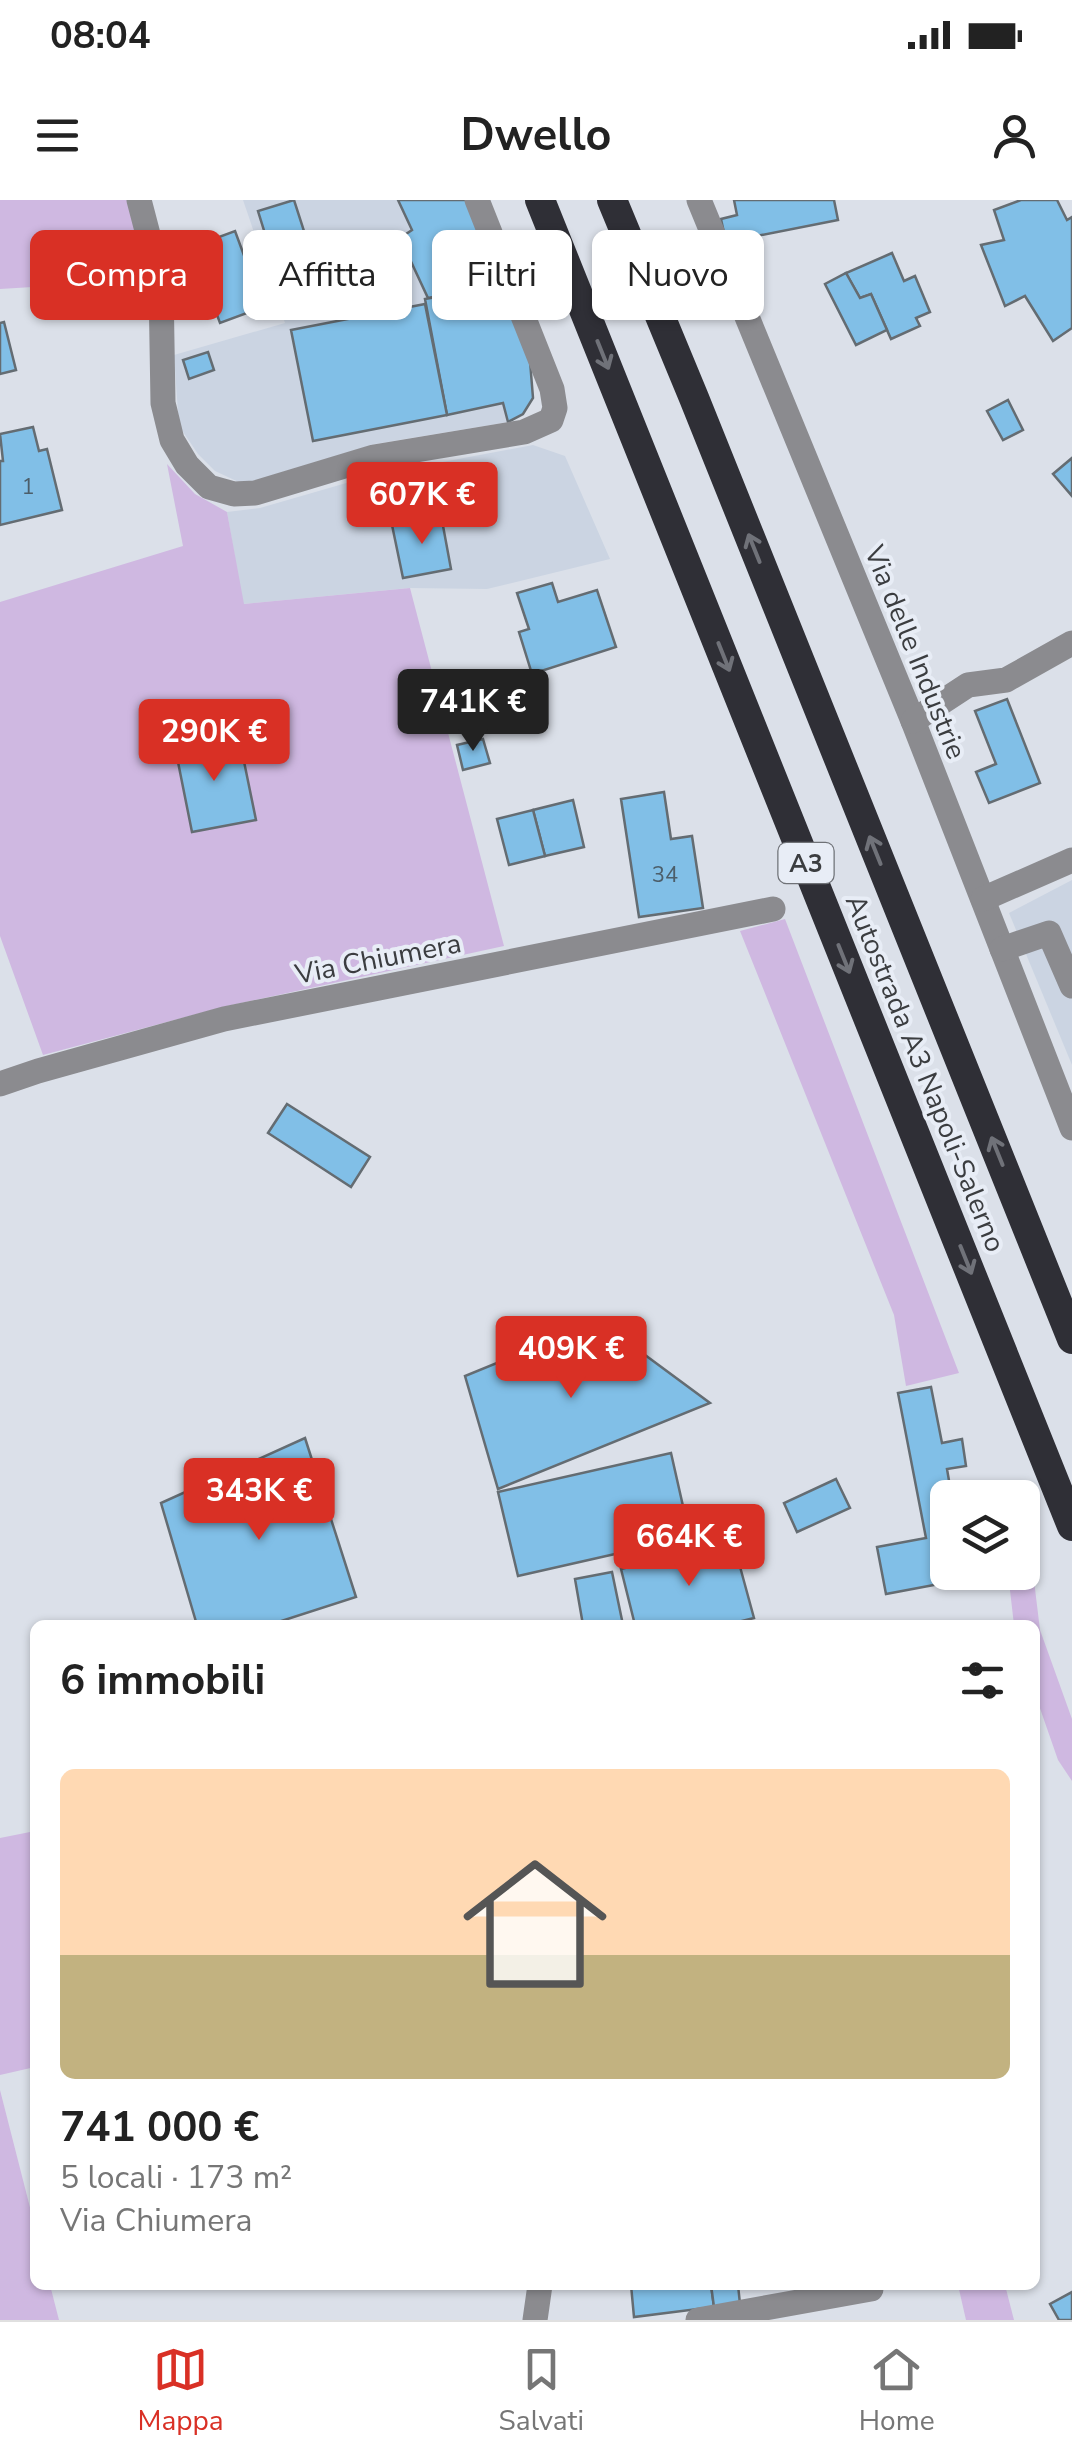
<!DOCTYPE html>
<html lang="it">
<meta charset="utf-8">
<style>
:root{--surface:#fff;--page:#f2f2f2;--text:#222;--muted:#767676;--line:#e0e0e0;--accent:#d93025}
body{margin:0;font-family:"Nunito Sans",sans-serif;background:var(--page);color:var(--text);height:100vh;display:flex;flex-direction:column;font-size:38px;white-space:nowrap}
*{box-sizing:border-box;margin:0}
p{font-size:32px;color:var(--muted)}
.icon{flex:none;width:55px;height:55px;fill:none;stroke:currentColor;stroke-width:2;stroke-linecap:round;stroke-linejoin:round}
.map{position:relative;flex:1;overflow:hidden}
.side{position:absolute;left:30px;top:1420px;width:1010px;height:670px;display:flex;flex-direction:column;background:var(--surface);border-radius:15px;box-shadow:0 2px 8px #0004}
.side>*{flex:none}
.hud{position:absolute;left:30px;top:30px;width:1012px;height:90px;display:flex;gap:20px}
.controls{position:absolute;left:930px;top:1280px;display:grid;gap:20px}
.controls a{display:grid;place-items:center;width:110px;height:110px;border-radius:15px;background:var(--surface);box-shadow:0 2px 8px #0004;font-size:50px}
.price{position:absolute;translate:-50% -85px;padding:0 22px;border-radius:10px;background:var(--accent);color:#fff;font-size:32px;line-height:65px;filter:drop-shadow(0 2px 5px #0008)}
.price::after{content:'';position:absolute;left:50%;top:60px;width:30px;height:22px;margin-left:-15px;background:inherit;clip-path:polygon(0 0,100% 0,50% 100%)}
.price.on{background:#222;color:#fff}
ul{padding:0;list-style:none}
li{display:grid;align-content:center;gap:20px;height:530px;padding:0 30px}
li span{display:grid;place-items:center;height:310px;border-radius:15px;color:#555}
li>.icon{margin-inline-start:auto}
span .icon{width:180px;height:180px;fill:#fffc;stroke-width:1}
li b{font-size:42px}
h2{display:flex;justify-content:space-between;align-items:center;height:120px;padding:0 30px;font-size:42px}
.tag{padding:0 35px;border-radius:15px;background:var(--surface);box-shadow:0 2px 8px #0004;font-size:35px;line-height:90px}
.tag.on{background:var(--accent);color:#fff}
.status{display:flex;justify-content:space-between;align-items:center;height:70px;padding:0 50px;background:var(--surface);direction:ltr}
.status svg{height:28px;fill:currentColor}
header{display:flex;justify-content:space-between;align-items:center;height:130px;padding:0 30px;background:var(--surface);font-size:45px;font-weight:700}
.tabs{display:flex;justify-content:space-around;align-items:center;height:140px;border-top:2px solid var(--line);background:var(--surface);font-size:28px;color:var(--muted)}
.tabs a{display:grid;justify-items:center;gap:5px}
.tabs .on{color:var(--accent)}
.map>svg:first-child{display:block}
</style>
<div class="status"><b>08:04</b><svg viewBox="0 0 49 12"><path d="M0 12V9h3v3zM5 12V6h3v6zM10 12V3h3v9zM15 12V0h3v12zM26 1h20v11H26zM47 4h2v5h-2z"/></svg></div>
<header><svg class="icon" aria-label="menu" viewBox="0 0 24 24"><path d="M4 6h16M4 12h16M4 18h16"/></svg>Dwello<svg class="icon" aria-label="person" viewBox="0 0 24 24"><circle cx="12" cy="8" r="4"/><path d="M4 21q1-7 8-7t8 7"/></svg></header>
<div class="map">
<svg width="1072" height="2120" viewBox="0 0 1072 2120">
<rect width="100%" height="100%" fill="#dbe0e9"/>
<g fill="#cbd4e2">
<polygon points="243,0 467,0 502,85 533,198 523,214 508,222 375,244 243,284 215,271 198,254 179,226 174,155 285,123"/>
<polygon points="533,245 565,256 610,359 487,389 409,388 243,404 227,312 260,308 374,275"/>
<polygon points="1072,680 1072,865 1009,713"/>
</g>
<g fill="#cfb8e1">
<polygon points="0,0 127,0 147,76 49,86 0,89"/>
<polygon points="167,264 195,294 227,312 244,404 410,388 504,746 227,806 43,855 0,736 0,402 183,346"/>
<polygon points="785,719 959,1173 906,1186 894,1115 740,731"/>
<polygon points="1023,1319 1028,1331 1040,1430 1072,1519 1072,1581 1058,1560 1035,1494 1035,1425 1014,1425 1008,1373 1022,1372"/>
<polygon points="35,1631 35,1867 0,1875 0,1638"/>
<polygon points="0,1890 35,2027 35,2085 50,2085 59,2120 0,2120"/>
<polygon points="958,2085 1005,2085 1014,2120 966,2120"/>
</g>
<g fill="#81bfe7" stroke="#646c72" stroke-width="2.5">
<polygon points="294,0 321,84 284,95 258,11"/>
<polygon points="398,0 466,0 502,85 428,98 400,38 412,30"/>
<polygon points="734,0 834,0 838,20 726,42 721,19 737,15"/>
<polygon points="1021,0 1057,0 1067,20 1072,17 1072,128 1053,141 1025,96 1005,106 981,45 1004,40 994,10"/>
<polygon points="235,31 263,107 220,123 192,47"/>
<polygon points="892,53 904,81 915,76 930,112 916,118 920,126 891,139 871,94 860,98 846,73"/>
<polygon points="846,73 860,98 871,94 887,130 856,145 825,84"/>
<polygon points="502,85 530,161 533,198 523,214 508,222 503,203 447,215 425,99"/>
<polygon points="425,104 447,215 313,241 291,130"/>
<polygon points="4,122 16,170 0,174 0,123"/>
<polygon points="208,152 214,170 189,179 183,160"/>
<polygon points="1008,200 1023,230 1003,240 987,211"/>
<polygon points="33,227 39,251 47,249 62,310 0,325 0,261 3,261 0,234"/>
<polygon points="1072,258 1072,296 1053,274"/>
<polygon points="441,315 451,369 403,378 392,325"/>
<polygon points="552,383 558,402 597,390 616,447 532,474 519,432 529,429 517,393"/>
<polygon points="1007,499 1040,583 989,603 976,572 996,564 975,511"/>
<polygon points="200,536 203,549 240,542 256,620 192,632 174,542"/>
<polygon points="483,539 490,563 463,570 457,545"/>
<polygon points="664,592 671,639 692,636 703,708 639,717 621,599"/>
<polygon points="573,600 584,647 545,656 533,610"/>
<polygon points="533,610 545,656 509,665 497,619"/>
<polygon points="287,904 370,957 351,987 268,933"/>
<polygon points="599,1121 710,1203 498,1289 465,1176"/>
<polygon points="931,1187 942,1243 962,1239 966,1266 947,1269 952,1298 948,1298 948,1372 970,1372 971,1378 886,1394 877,1347 926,1338 898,1193"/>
<polygon points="305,1238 356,1397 269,1425 197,1425 161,1303"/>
<polygon points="671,1253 690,1337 518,1376 498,1292"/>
<polygon points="836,1279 850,1308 797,1332 784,1303"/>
<polygon points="733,1341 754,1418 726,1425 635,1425 621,1369"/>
<polygon points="612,1372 623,1425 583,1425 575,1379"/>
<polygon points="631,2085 711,2085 714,2107 634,2117"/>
<polygon points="711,2085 738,2085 740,2104 714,2107"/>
<polygon points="1072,2092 1072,2120 1059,2120 1050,2104"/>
</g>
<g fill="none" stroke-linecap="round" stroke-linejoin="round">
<g stroke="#8b8b8f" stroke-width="25">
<polyline points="139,0 161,84 163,203 172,240 187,265 209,287 234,294 255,293 374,257 524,232 551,220 555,208 552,189 477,0"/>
<polyline points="699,0 913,521 1072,928"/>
<polyline points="913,521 968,485 1006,480 1072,443"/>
<polyline points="983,699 1072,660"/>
<polyline points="1002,749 1049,733 1072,786"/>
<polyline points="0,884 38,871 224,819 773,709"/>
<polyline points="535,2120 540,2085"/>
<polyline points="698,2120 871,2089"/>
</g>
<g stroke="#2f2f36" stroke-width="30">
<polyline points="540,0 1072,1326"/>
<polyline points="612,0 694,198 1072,1139"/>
</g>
</g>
<defs><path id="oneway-shaft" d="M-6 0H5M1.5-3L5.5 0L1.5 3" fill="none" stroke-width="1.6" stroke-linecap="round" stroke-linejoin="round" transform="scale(2.5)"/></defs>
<g stroke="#707279">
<use href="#oneway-shaft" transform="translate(603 155) rotate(68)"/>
<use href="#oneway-shaft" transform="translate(754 348) rotate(-112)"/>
<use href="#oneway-shaft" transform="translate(724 457) rotate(68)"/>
<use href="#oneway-shaft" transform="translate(875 650) rotate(-112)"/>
<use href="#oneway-shaft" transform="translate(844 759) rotate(68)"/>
<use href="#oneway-shaft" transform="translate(997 951) rotate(-112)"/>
<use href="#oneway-shaft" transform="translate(966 1060) rotate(68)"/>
</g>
<g text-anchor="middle" stroke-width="8" stroke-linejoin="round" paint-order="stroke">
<g font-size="22" fill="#4c5e6a">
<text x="28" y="294">1</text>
<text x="665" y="682">34</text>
</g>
<rect fill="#e8edf6" stroke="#6f7277" stroke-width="2.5" x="778.5" y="643" width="55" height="40" rx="8"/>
<g font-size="25" font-weight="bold" fill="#3b3d40">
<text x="806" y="672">A3</text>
</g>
<g font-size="28" fill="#3b3d40" stroke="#e8edf6">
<text transform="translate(916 452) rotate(68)" y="10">Via delle Industrie</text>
<text transform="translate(378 758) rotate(-11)" y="10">Via Chiumera</text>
<text transform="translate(926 873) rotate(68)" y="10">Autostrada A3 Napoli-Salerno</text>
</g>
</g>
</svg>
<div class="controls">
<a><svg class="icon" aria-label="layers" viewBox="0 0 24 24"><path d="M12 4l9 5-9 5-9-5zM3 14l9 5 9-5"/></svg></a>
</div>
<b class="price" style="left:422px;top:347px">607K €</b>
<b class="price on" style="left:473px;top:554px">741K €</b>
<b class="price" style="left:214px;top:584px">290K €</b>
<b class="price" style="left:571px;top:1201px">409K €</b>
<b class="price" style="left:259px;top:1343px">343K €</b>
<b class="price" style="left:689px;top:1389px">664K €</b>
<div class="hud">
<a class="tag on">Compra</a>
<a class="tag">Affitta</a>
<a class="tag">Filtri</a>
<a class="tag">Nuovo</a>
</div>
<section class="side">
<h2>6 immobili<svg class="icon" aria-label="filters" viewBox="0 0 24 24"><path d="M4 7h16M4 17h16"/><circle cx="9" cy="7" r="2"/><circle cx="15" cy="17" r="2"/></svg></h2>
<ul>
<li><span style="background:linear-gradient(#ffd9b3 60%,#c2b280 0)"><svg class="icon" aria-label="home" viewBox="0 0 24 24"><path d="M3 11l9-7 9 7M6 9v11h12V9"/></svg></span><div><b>741 000 €</b><p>5 locali · 173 m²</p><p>Via Chiumera</p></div></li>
</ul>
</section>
</div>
<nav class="tabs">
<a class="on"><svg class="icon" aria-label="map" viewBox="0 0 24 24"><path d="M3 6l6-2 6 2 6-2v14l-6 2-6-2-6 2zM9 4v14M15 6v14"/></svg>Mappa</a>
<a><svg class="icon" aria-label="saved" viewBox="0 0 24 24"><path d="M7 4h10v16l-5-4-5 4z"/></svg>Salvati</a>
<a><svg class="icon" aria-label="home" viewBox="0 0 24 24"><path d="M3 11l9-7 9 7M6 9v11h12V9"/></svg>Home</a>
</nav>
